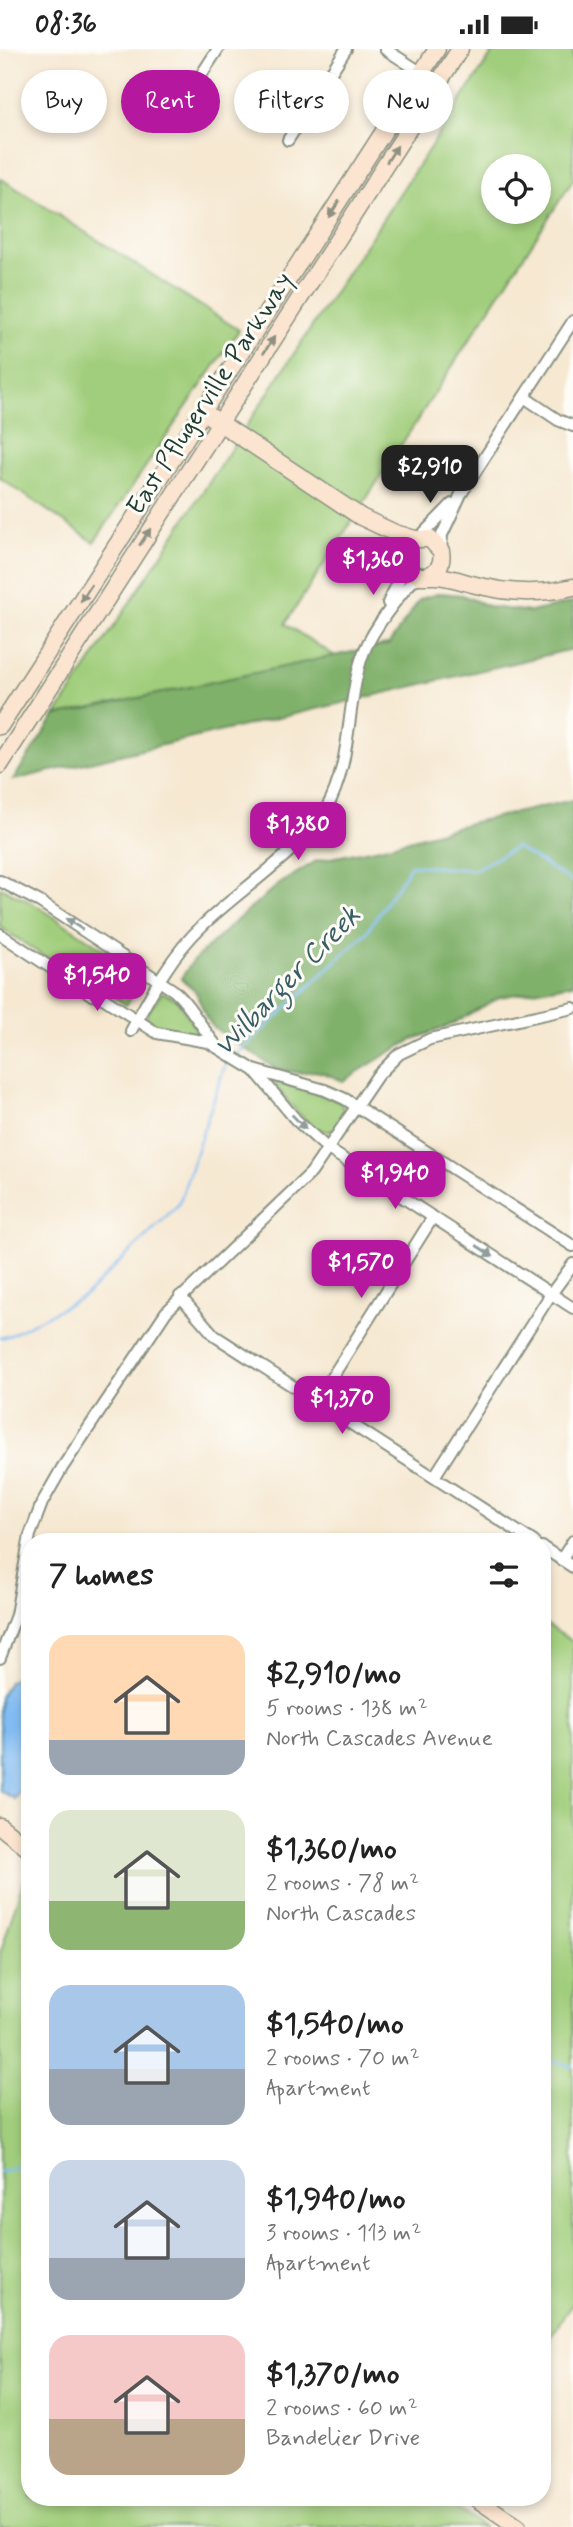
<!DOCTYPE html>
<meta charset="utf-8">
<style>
:root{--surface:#fff;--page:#f6f6f6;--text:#222;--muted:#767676;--accent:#b5179e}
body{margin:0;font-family:Mynerve,sans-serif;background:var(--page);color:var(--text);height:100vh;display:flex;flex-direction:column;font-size:26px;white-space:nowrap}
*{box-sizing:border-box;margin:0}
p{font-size:23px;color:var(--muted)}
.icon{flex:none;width:38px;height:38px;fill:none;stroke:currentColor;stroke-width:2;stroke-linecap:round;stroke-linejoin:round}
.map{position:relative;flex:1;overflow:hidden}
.side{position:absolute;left:21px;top:1484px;width:530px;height:973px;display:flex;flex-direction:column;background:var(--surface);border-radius:28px;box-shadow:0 4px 10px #0003}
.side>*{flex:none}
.banner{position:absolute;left:21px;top:21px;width:532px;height:63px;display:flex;gap:14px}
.tools{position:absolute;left:481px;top:105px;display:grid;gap:14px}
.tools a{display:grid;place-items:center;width:70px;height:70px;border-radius:50%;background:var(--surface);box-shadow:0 4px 10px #0003;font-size:35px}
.price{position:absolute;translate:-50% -60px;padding:0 16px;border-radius:14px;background:var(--accent);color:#fff;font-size:23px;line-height:46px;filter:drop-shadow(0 2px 4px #0008)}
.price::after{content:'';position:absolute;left:50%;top:42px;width:21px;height:16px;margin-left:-10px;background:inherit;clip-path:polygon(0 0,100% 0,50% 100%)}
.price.active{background:#222;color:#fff}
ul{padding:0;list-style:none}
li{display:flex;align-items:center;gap:21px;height:175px;padding:0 28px}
li span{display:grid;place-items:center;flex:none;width:196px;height:140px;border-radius:21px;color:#555}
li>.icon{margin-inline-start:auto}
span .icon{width:84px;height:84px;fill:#fffc;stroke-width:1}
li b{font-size:30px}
h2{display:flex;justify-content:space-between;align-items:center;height:84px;padding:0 28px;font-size:30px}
.tag{padding:0 24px;border-radius:32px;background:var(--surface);box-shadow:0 4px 10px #0003;font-size:24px;line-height:63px}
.tag.active{background:var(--accent);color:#fff}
.status{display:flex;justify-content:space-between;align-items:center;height:49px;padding:0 35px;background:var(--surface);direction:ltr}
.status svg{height:19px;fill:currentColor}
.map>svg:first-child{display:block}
</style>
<div class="status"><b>08:36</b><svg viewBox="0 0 49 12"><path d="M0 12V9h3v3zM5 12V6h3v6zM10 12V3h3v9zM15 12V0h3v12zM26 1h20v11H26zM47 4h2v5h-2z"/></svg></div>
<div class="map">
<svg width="573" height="2478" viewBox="0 0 573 2478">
<rect width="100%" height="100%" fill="#fdfcf7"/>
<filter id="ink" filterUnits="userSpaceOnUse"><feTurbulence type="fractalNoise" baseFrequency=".0143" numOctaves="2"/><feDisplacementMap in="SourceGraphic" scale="14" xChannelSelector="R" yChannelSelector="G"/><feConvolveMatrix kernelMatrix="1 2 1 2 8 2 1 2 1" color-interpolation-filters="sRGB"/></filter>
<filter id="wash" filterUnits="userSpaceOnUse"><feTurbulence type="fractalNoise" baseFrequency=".00686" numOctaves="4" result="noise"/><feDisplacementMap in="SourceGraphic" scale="28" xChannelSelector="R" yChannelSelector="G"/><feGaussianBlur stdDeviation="1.57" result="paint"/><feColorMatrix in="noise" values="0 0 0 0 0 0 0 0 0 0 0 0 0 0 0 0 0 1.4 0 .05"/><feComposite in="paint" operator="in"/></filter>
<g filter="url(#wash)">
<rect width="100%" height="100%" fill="#f6e8d1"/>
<g fill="#a1ce7b" stroke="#608658" stroke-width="2" fill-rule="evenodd">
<path d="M495 0H573V131L285 575 335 607 55 667ZM494 117H539V163H494Z"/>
<polygon points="0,129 239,281 94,493 0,429"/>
<polygon points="0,838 34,855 145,927 126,956 108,944 91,939 0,878"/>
<polygon points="162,943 177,950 199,985 162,981 146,972 147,964"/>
<path d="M275 1033 315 1043 340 1052 344 1061C333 1114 289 1054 275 1036Z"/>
<polygon points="543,1573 573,1593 573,2253 543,2299"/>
<polygon points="23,1832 30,1839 30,2448 440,2448 483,2478 0,2478 0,1905"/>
</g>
<g fill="#80b16b" stroke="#507750" stroke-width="2">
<polygon points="440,544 462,546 490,558 531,563 573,553 573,600 13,731 55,667 389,595 420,550"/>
<polygon points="573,751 573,935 500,948 448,977 414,990 390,1003 343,1032 324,1024 314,1022 299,1024 276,1020 213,978 206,968 196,943 181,929 193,912 238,870 278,836 316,812 380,799 474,773"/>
</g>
<path fill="#81bcf3" stroke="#507c94" stroke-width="2" d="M15 1629 30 1631C30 1664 34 1723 15 1750L0 1742V1648L9 1633Z"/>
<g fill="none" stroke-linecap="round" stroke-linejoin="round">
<g stroke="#81bcf3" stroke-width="2.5">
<polyline points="236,1006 366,884 411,816 474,821 516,798 573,833"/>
<polyline points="0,1289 11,1286 86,1246 179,1155 225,1016 231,1010"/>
<polyline points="542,1992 547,2008 571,2018 573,2016"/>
<polyline points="0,2123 30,2114"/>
</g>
</g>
</g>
<g filter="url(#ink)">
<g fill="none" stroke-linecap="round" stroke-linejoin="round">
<defs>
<g id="street">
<polyline points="385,0 422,24"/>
<polyline points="196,34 218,0"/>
<polyline points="288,91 346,0"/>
<polyline points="524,348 558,371 573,377"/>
<polyline points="419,489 452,455"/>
<polyline points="441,502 442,486 461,445 573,272"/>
<polyline points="388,554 402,525 404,513"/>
<path d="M0 832 40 853 173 941C190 955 201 978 215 995"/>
<polyline points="0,885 92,946 103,949 157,984 208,993 254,1021 325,1041 345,1050 573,1197"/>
<path d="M131 982C151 945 171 906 202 877 238 842 301 802 326 760 352 715 346 659 361 611 368 587 391 558 406 539L414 531 424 527"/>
<polyline points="256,1023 296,1071 328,1100 573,1259"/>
<polyline points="180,1247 215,1287 534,1493"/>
<polyline points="317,1352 433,1168"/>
<polyline points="434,1428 551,1245 573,1215"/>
<polyline points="542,1498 573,1518"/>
<polyline points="561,1511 573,1492"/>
<polyline points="0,1609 16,1566 30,1486 42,1454 62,1419 166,1263 311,1124 377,1027 399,1005 430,990 573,959"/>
</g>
<g id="secondary">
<polyline points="211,368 361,468 395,484 415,490"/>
<path d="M427 527C439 522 443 514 441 502L430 490H415L406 496C400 510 405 522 420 527 446 525 460 533 485 538 515 545 543 545 573 538"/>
<polyline points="0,677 437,0"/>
<polyline points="0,716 460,0"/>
<polyline points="0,1777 30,1801"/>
<polyline points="474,2448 518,2478"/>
</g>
</defs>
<use href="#street" stroke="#8a9282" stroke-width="14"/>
<use href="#secondary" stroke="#8a9282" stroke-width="19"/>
<use href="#street" stroke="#fff" stroke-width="10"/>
<use href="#secondary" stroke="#fce5d0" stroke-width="16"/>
</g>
<defs><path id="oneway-solid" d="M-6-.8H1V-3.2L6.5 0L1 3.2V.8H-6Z" transform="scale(1.75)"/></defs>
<g fill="#8e9182">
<use href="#oneway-solid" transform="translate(392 105) rotate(-57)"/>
<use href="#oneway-solid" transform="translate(334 160) rotate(123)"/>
<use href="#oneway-solid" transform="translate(269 296) rotate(-57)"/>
<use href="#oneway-solid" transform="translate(145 488) rotate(-57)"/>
<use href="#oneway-solid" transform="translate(86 544) rotate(123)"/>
</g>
<g fill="#8f9e9a">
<use href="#oneway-solid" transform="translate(74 875) rotate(-147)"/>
<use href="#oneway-solid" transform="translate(299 1073) rotate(46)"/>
<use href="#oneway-solid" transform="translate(485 1202) rotate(33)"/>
</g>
</g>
<g text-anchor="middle" stroke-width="6" stroke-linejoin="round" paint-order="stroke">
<g font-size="26" fill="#1f3d34" stroke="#fdfcf7">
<text transform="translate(209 344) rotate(-57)" y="9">East Pflugerville Parkway</text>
</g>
<g font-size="28" font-style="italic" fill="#385d64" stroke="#fdfcf7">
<text transform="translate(286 931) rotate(-46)" y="10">Wilbarger Creek</text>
</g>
</g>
</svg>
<div class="tools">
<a><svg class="icon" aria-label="locate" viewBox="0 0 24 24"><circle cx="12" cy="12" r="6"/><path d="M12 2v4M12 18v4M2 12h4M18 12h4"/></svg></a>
</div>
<b class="price active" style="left:430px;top:456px">$2,910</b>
<b class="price" style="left:373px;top:548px">$1,360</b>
<b class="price" style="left:298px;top:813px">$1,380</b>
<b class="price" style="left:97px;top:964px">$1,540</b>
<b class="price" style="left:395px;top:1162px">$1,940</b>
<b class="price" style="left:361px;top:1251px">$1,570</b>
<b class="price" style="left:342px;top:1387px">$1,370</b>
<div class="banner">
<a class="tag">Buy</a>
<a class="tag active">Rent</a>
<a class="tag">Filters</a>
<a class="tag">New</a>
</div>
<section class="side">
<h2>7 homes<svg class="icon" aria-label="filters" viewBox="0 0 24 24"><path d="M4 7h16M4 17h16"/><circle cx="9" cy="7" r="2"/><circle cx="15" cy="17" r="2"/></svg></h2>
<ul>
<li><span style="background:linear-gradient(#ffd9b3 75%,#9aa5b1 0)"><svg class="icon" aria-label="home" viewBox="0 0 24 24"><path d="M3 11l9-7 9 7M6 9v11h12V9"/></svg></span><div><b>$2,910/mo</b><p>5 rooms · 138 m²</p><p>North Cascades Avenue</p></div></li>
<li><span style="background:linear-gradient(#dfe7d0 65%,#8fb573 0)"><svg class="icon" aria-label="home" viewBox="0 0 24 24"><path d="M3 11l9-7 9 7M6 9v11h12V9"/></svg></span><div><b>$1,360/mo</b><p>2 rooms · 78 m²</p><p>North Cascades</p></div></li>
<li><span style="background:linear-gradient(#a9c7e8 60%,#9aa5b1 0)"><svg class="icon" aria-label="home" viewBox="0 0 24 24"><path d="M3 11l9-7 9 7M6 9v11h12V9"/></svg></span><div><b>$1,540/mo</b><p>2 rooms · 70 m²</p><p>Apartment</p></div></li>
<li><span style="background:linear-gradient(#c9d6e8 70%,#9aa5b1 0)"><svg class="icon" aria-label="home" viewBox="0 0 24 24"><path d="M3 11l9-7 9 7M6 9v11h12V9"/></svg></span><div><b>$1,940/mo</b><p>3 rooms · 113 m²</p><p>Apartment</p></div></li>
<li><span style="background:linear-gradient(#f6c9c9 60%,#b9a48a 0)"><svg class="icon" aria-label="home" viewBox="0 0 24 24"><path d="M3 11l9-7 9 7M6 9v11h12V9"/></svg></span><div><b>$1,370/mo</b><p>2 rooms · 60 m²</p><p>Bandelier Drive</p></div></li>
</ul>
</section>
</div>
